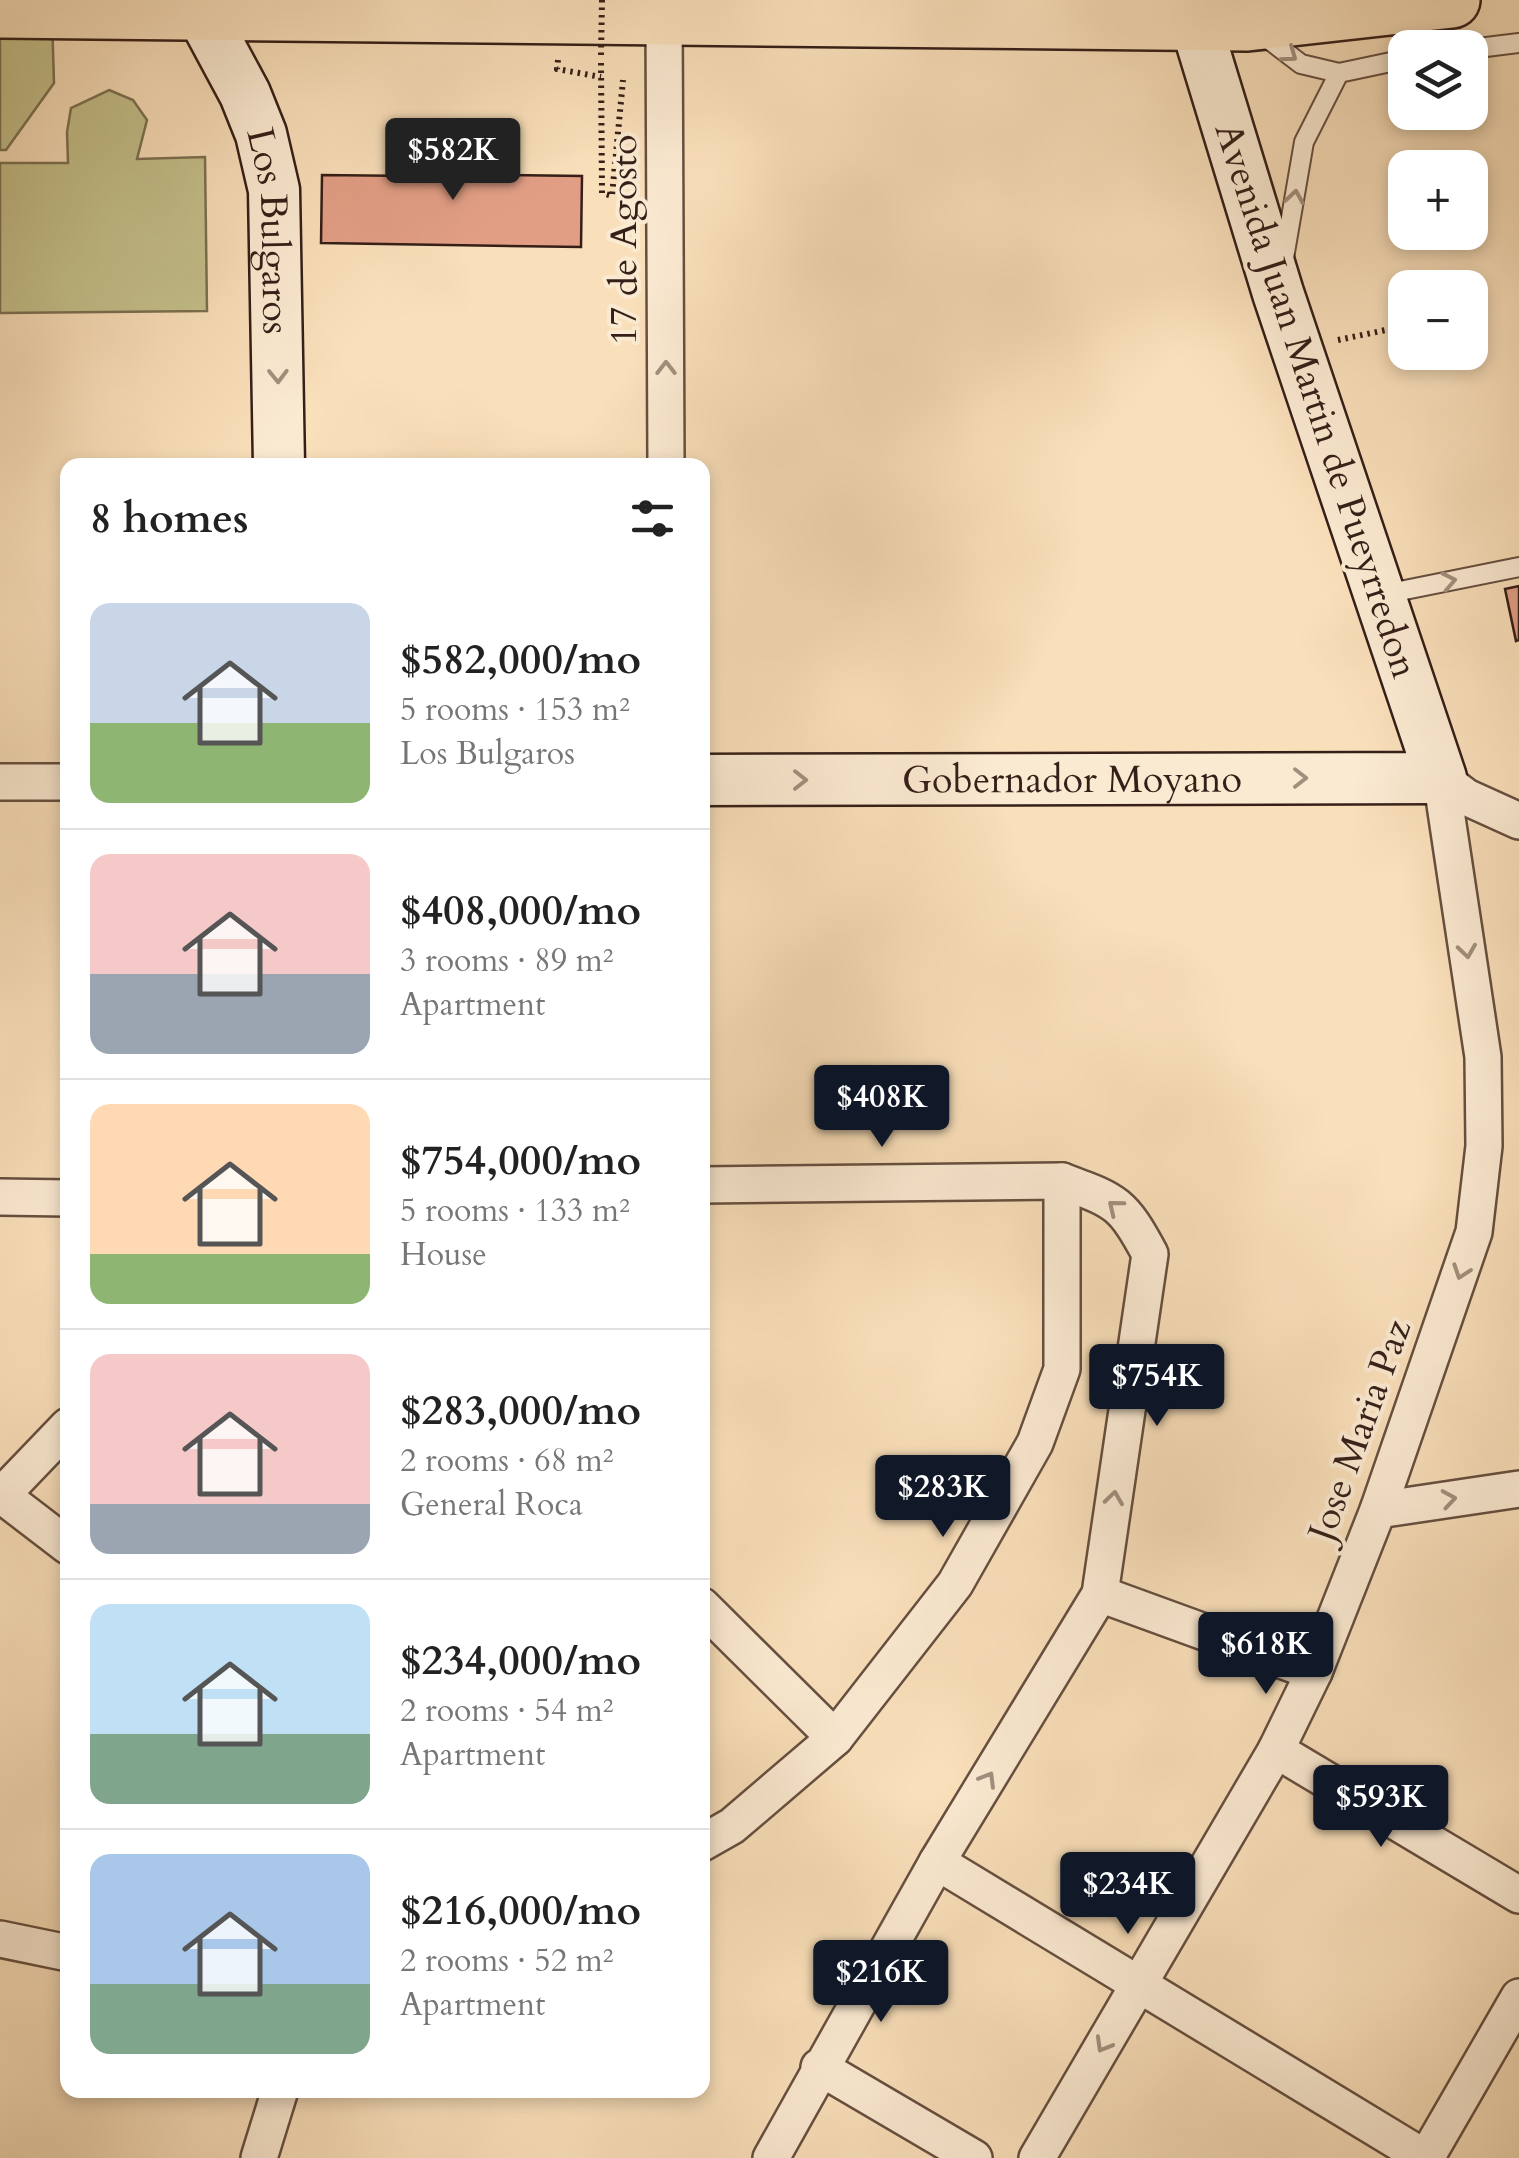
<!DOCTYPE html>
<meta charset="utf-8">
<style>
:root{--surface:#fff;--page:#f6f6f6;--text:#222;--muted:#767676;--line:#e0e0e0;--accent:#111827}
body{margin:0;font-family:Cardo,serif;background:var(--page);color:var(--text);height:100vh;display:flex;flex-direction:column;font-size:38px;white-space:nowrap}
*{box-sizing:border-box;margin:0}
p{font-size:32px;color:var(--muted)}
.icon{flex:none;width:55px;height:55px;fill:none;stroke:currentColor;stroke-width:2;stroke-linecap:round;stroke-linejoin:round}
.map{position:relative;flex:1;overflow:hidden}
.side{position:absolute;left:60px;top:458px;width:650px;height:1640px;display:flex;flex-direction:column;background:var(--surface);border-radius:20px;box-shadow:0 5px 15px #0003}
.side>*{flex:none}
.buttons{position:absolute;left:1388px;top:30px;display:grid;gap:20px}
.buttons a{display:grid;place-items:center;width:100px;height:100px;border-radius:20px;background:var(--surface);box-shadow:0 5px 15px #0003;font-size:50px}
.price{position:absolute;translate:-50% -85px;padding:0 22px;border-radius:10px;background:var(--accent);color:#fff;font-size:32px;line-height:65px;filter:drop-shadow(0 2px 5px #0008)}
.price::after{content:'';position:absolute;left:50%;top:60px;width:30px;height:22px;margin-left:-15px;background:inherit;clip-path:polygon(0 0,100% 0,50% 100%)}
.price.on{background:#222;color:#fff}
ul{padding:0;list-style:none}
li{display:flex;align-items:center;gap:30px;height:250px;padding:0 30px}
li+li{border-top:2px solid var(--line)}
li span{display:grid;place-items:center;flex:none;width:280px;height:200px;border-radius:20px;color:#555}
li>.icon{margin-inline-start:auto}
span .icon{width:120px;height:120px;fill:#fffc;stroke-width:1}
li b{font-size:42px}
h2{display:flex;justify-content:space-between;align-items:center;height:120px;padding:0 30px;font-size:42px}
.map>svg:first-child{display:block}
</style>
<div class="map">
<svg width="1519" height="2158" viewBox="0 0 1519 2158">
<rect width="100%" height="100%" fill="#f9dfba"/>
<filter id="stains"><feTurbulence type="fractalNoise" baseFrequency=".002" numOctaves="4"/><feColorMatrix values="0 0 0 0 .2 0 0 0 0 .09 0 0 0 0 .02 0 0 0 .5 -.17"/></filter>
<radialGradient id="worn" r=".72"><stop offset=".6" stop-color="#630" stop-opacity="0"/><stop offset="1" stop-color="#630" stop-opacity=".3"/></radialGradient>
<g fill="#c4c08b" stroke="#7c7052" stroke-width="2.5">
<polygon points="52,18 54,83 6,150 0,150 0,19"/>
<polygon points="109,90 133,100 147,120 137,159 205,157 207,311 0,313 0,163 68,163 67,132 71,108"/>
</g>
<g fill="#e19e85" stroke="#351f18" stroke-width="2.5">
<polygon points="412,142 503,144 502,175 582,176 581,247 321,243 322,175 412,176"/>
<polygon points="1519,586 1519,640 1516,641 1505,589"/>
</g>
<g fill="none" stroke-linecap="round" stroke-linejoin="round">
<defs>
<g id="lane">
<polyline points="1263,35 1301,64 1339,73"/>
<polyline points="1470,49 1519,43"/>
<polyline points="1284,258 1304,142 1339,73 1405,59"/>
<polyline points="1385,594 1519,567"/>
</g>
<g id="street">
<polyline points="664,15 666,465"/>
<polyline points="1441,778 1466,797 1519,821"/>
<polyline points="0,782 68,782"/>
<path d="M702 1185 1062 1181C1116 1201 1122 1202 1150 1254L1100 1594 937 1862 771 2158"/>
<polyline points="0,1197 68,1198"/>
<polyline points="0,1494 68,1546"/>
<polyline points="0,1497 68,1426"/>
<polyline points="1378,1510 1519,1489"/>
<polyline points="1100,1594 1314,1672"/>
<polyline points="702,1606 835,1738"/>
<polyline points="1276,1750 1519,1895"/>
<polyline points="702,1843 732,1826 835,1738 955,1584 1035,1443 1062,1369 1062,1181"/>
<polyline points="937,1862 1425,2158"/>
<polyline points="0,1939 68,1953"/>
<polyline points="819,2067 974,2158"/>
<polyline points="259,2158 280,2090"/>
<polyline points="1037,2158 1276,1750 1314,1672 1378,1510 1474,1232 1484,1146 1483,1057 1441,778"/>
<polyline points="1426,2158 1519,1997"/>
</g>
<g id="secondary">
<path id="s1" d="M202 14 245 94 261 134 274 190 279 465"/>
<path id="s2" d="M702 780 1441 778 1278 293 1195 21"/>
</g>
<polyline id="highway" points="0,10 1247,23 1452,0"/>
</defs>
<use href="#lane" stroke="#664f40" stroke-width="22"/>
<use href="#street" stroke="#664f40" stroke-width="40"/>
<use href="#secondary" stroke="#351f18" stroke-width="55"/>
<use href="#highway" stroke="#351f18" stroke-width="60"/>
<g stroke="#351f18" stroke-width="6" stroke-dasharray="2.5 5" stroke-linecap="butt">
<polyline points="558,60 557,69 601,77"/>
<polyline points="601,63 602,193 612,196 623,80"/>
<polyline points="1470,313 1482,310"/>
<polyline points="1338,340 1405,326"/>
</g>
<use href="#lane" stroke="#fbead2" stroke-width="18"/>
<use href="#street" stroke="#fbead2" stroke-width="35"/>
<use href="#secondary" stroke="#fbead2" stroke-width="50"/>
<use href="#highway" stroke="#f9dfba" stroke-width="55"/>
<polyline stroke="#351f18" stroke-width="6" stroke-dasharray="2.5 5" stroke-linecap="butt" points="601,55 602,0"/>
</g>
<defs><path id="oneway-chevron" d="M-2-3.5L2.5 0L-2 3.5" fill="none" stroke-width="1.6" stroke-linecap="round" stroke-linejoin="round" transform="scale(2.5)"/></defs>
<g stroke="#a28f7e">
<use href="#oneway-chevron" transform="translate(1290 55) rotate(36)"/>
<use href="#oneway-chevron" transform="translate(1295 197) rotate(-81)"/>
<use href="#oneway-chevron" transform="translate(666 368) rotate(-90)"/>
<use href="#oneway-chevron" transform="translate(278 376) rotate(89)"/>
<use href="#oneway-chevron" transform="translate(1449 581) rotate(-11)"/>
<use href="#oneway-chevron" transform="translate(1300 778)"/>
<use href="#oneway-chevron" transform="translate(800 780)"/>
<use href="#oneway-chevron" transform="translate(1467 951) rotate(82)"/>
<use href="#oneway-chevron" transform="translate(1115 1207) rotate(-141)"/>
<use href="#oneway-chevron" transform="translate(1461 1272) rotate(109)"/>
<use href="#oneway-chevron" transform="translate(1114 1498) rotate(-82)"/>
<use href="#oneway-chevron" transform="translate(1449 1499) rotate(-9)"/>
<use href="#oneway-chevron" transform="translate(988 1779) rotate(-59)"/>
<use href="#oneway-chevron" transform="translate(1103 2045) rotate(120)"/>
</g>
<g text-anchor="middle" stroke-width="8" stroke-linejoin="round" paint-order="stroke">
<g font-size="38" fill="#351f18" stroke="#fbead2">
<text dy="13" stroke="none"><textPath href="#s1" startOffset="232">Los Bulgaros</textPath></text>
<text transform="translate(623 240) rotate(-90)" y="13">17 de Agosto</text>
<text transform="translate(1317 400) rotate(72)" y="13">Avenida Juan Martin de Pueyrredon</text>
<text dy="13" stroke="none"><textPath href="#s2" startOffset="370">Gobernador Moyano</textPath></text>
<text transform="translate(1359 1430) rotate(-70)" y="13">Jose Maria Paz</text>
</g>
</g>
<rect width="100%" height="100%" filter="url(#stains)"/>
<rect width="100%" height="100%" fill="url(#worn)"/>
</svg>
<div class="buttons">
<a><svg class="icon" aria-label="layers" viewBox="0 0 24 24"><path d="M12 4l9 5-9 5-9-5zM3 14l9 5 9-5"/></svg></a>
<a>+</a>
<a>−</a>
</div>
<b class="price on" style="left:453px;top:203px">$582K</b>
<b class="price" style="left:882px;top:1150px">$408K</b>
<b class="price" style="left:1157px;top:1429px">$754K</b>
<b class="price" style="left:943px;top:1540px">$283K</b>
<b class="price" style="left:1266px;top:1697px">$618K</b>
<b class="price" style="left:1381px;top:1850px">$593K</b>
<b class="price" style="left:1128px;top:1937px">$234K</b>
<b class="price" style="left:881px;top:2025px">$216K</b>
<section class="side">
<h2>8 homes<svg class="icon" aria-label="filters" viewBox="0 0 24 24"><path d="M4 7h16M4 17h16"/><circle cx="9" cy="7" r="2"/><circle cx="15" cy="17" r="2"/></svg></h2>
<ul>
<li><span style="background:linear-gradient(#c9d6e8 60%,#8fb573 0)"><svg class="icon" aria-label="home" viewBox="0 0 24 24"><path d="M3 11l9-7 9 7M6 9v11h12V9"/></svg></span><div><b>$582,000/mo</b><p>5 rooms · 153 m²</p><p>Los Bulgaros</p></div></li>
<li><span style="background:linear-gradient(#f6c9c9 60%,#9aa5b1 0)"><svg class="icon" aria-label="home" viewBox="0 0 24 24"><path d="M3 11l9-7 9 7M6 9v11h12V9"/></svg></span><div><b>$408,000/mo</b><p>3 rooms · 89 m²</p><p>Apartment</p></div></li>
<li><span style="background:linear-gradient(#ffd9b3 75%,#8fb573 0)"><svg class="icon" aria-label="home" viewBox="0 0 24 24"><path d="M3 11l9-7 9 7M6 9v11h12V9"/></svg></span><div><b>$754,000/mo</b><p>5 rooms · 133 m²</p><p>House</p></div></li>
<li><span style="background:linear-gradient(#f6c9c9 75%,#9aa5b1 0)"><svg class="icon" aria-label="home" viewBox="0 0 24 24"><path d="M3 11l9-7 9 7M6 9v11h12V9"/></svg></span><div><b>$283,000/mo</b><p>2 rooms · 68 m²</p><p>General Roca</p></div></li>
<li><span style="background:linear-gradient(#bfe0f5 65%,#7fa58c 0)"><svg class="icon" aria-label="home" viewBox="0 0 24 24"><path d="M3 11l9-7 9 7M6 9v11h12V9"/></svg></span><div><b>$234,000/mo</b><p>2 rooms · 54 m²</p><p>Apartment</p></div></li>
<li><span style="background:linear-gradient(#a9c7e8 65%,#7fa58c 0)"><svg class="icon" aria-label="home" viewBox="0 0 24 24"><path d="M3 11l9-7 9 7M6 9v11h12V9"/></svg></span><div><b>$216,000/mo</b><p>2 rooms · 52 m²</p><p>Apartment</p></div></li>
</ul>
</section>
</div>
